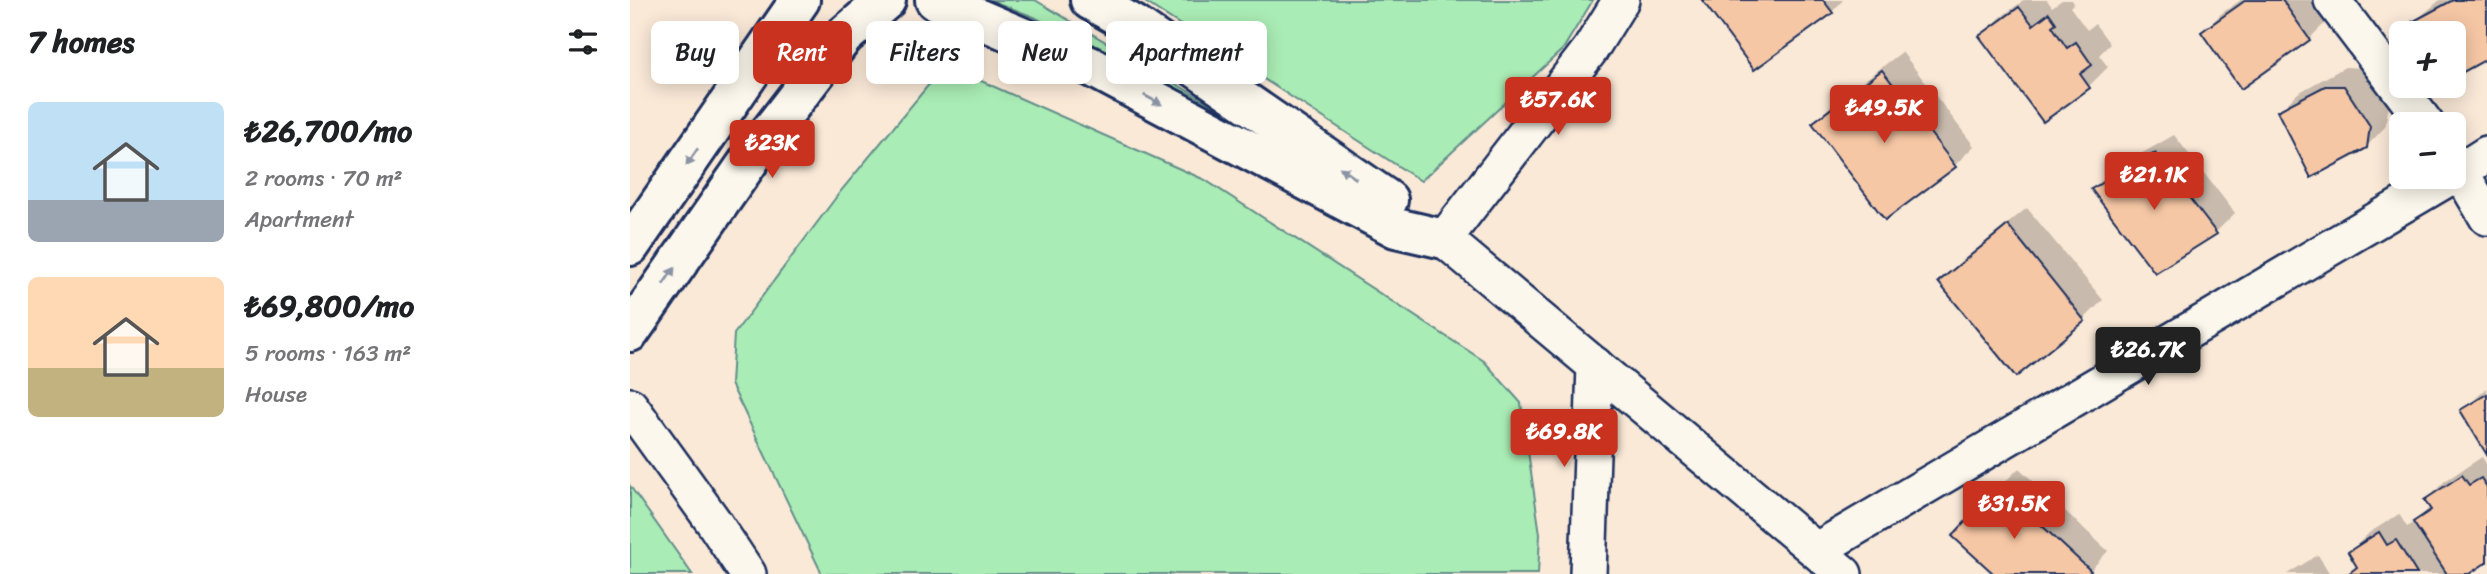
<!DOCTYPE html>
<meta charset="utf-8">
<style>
:root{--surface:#fff;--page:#f6f6f6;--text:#202124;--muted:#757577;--accent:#c8321e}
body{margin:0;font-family:Sriracha,sans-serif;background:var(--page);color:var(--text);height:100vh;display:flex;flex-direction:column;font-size:26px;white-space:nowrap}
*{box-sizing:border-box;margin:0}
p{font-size:23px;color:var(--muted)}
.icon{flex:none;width:38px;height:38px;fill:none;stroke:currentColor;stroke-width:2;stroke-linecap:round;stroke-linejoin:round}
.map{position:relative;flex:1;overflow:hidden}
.panel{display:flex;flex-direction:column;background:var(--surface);width:630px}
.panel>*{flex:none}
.banner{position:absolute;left:21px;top:21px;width:665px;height:63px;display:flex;gap:14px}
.fabs{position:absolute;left:1759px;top:21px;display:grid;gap:14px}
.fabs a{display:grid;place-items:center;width:77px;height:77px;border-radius:10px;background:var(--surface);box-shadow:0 4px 18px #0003;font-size:35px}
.price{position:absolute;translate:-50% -60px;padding:0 16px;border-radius:7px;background:var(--accent);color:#fff;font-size:23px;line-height:46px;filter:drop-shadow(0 2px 4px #0008)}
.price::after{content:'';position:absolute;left:50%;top:42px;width:21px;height:16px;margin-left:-10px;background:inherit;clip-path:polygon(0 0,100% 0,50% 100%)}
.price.current{background:#222;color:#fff}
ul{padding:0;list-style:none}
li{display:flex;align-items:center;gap:21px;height:175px;padding:0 28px}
li span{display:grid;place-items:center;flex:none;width:196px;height:140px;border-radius:10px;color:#555}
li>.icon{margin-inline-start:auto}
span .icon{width:84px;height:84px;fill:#fffc;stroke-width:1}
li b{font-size:30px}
h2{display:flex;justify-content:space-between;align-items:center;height:84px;padding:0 28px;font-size:30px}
.chip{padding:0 24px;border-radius:10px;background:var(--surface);box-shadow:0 4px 18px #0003;font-size:24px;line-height:63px}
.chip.current{background:var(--accent);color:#fff}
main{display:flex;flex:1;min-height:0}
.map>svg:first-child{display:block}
</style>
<main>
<section class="panel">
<h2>7 homes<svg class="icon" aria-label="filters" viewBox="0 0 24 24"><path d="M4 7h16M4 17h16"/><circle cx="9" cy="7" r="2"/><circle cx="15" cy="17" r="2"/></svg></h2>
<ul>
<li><span style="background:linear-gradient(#bfe0f5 70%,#9aa5b1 0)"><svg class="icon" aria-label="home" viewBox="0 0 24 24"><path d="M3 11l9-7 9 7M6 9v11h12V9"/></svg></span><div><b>₺26,700/mo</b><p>2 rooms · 70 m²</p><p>Apartment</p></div></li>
<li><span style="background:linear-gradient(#ffd9b3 65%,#c2b280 0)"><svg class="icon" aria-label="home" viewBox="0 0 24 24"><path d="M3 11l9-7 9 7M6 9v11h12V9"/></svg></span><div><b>₺69,800/mo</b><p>5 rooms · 163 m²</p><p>House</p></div></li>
</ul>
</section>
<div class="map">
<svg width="1857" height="574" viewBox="0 0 1857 574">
<rect width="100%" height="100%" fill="#fae9d7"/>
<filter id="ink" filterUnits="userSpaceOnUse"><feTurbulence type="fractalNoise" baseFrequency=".0143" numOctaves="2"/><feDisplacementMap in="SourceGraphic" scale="14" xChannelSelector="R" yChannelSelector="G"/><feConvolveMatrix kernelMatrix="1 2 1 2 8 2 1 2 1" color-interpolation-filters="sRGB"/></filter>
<g filter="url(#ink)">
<g fill="#aaecb5" stroke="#628e8a" stroke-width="2">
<polygon points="360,0 405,0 677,162 404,17"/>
<polygon points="512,0 963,0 933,49 791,181"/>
<polygon points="315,65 575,180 854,361 891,403 910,534 908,574 192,574 101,384 104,334 210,192"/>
<polygon points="0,486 62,574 0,574"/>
</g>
<g fill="#0003">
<polygon points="1074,0 1213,0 1202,12"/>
<polygon points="1394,0 1417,0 1422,7 1432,0 1442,0 1444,3 1440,7 1457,30 1465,24 1480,44 1469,55 1478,67 1459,86 1413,120 1352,36 1371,17"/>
<polygon points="1611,0 1684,0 1698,20 1679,39 1573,32 1592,13"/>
<polygon points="1810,0 1857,0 1857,57 1824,75 1824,33 1790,33 1784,22"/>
<polygon points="1272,52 1344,146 1325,165 1256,218 1184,123 1203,104"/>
<polygon points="1715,67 1733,68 1759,106 1755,127 1736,147 1649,112 1668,93"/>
<polygon points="1544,135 1605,213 1586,232 1525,270 1464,189 1483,170"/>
<polygon points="1397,208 1473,300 1454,319 1386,375 1310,282 1329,263"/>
<polygon points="1857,388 1857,451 1832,411"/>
<polygon points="1852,457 1857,465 1857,560 1836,574 1720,574 1728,565 1720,552 1739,533 1769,514 1777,527 1784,523 1800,507 1796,500 1815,481"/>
<polygon points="1389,468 1478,551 1457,574 1366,574 1370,487"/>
<polygon points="1688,555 1700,574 1657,574"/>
</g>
<g fill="#f6c7a5" stroke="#1b2f5e" stroke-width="2">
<polygon points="1072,0 1193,0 1203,13 1124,70"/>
<polygon points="1616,0 1652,0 1680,40 1611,89 1571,32"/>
<polygon points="1823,0 1857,0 1857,59 1824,77 1824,33 1788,33 1782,22"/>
<polygon points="1389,7 1403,25 1419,13 1426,23 1422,26 1437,48 1446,42 1462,65 1450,74 1460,88 1413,122 1349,36"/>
<polygon points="1252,70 1326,167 1255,220 1182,123"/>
<polygon points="1695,86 1714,86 1740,126 1737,148 1681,178 1647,111"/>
<polygon points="1525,153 1587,234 1525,273 1461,189"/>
<polygon points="1378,225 1455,321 1386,377 1308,282"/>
<polygon points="1857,394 1857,455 1830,410"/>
<polygon points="1832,475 1839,485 1851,478 1857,487 1857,562 1839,574 1817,574 1783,522 1801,510 1794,500"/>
<polygon points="1369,486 1461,571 1458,574 1364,574 1322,536"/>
<polygon points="1749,532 1757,545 1766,540 1787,574 1718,574 1727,567 1718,552"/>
</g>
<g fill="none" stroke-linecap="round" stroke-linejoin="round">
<defs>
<g id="street">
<polyline points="991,0 960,50 814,239 1214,574"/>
<polyline points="1702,0 1796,124"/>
<polyline points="1824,161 1857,217"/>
<polyline points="1824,175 1857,154"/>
<polyline points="0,406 83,521 118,574"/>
<polyline points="1187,550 1820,177"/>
<polyline points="958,574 965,365"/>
</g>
<g id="secondary">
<polyline points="305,0 462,67 766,228 814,239"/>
<polyline points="460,0 504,25 758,200"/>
<polyline points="0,246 170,0"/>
<polyline points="0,332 130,145 214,36 256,0"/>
</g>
</defs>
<use href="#street" stroke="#1b2f5e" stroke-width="40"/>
<use href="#secondary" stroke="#1b2f5e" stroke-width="44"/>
<use href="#street" stroke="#fbf7ec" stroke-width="35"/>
<use href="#secondary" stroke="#fbf7ec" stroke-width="38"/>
</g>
<defs><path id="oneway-solid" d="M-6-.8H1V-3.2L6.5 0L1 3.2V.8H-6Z" transform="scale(1.75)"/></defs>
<g fill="#8b93a5">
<use href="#oneway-solid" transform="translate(523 100) rotate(28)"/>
<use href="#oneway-solid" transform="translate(62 157) rotate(125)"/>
<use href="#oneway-solid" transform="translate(718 173) rotate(-145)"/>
<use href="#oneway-solid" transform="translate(39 276) rotate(-55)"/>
</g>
</g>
</svg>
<div class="fabs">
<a>+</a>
<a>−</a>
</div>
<b class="price" style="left:928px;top:137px">₺57.6K</b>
<b class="price" style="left:1254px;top:145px">₺49.5K</b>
<b class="price" style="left:142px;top:180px">₺23K</b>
<b class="price" style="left:1524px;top:212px">₺21.1K</b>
<b class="price current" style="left:1518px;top:387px">₺26.7K</b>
<b class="price" style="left:934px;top:469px">₺69.8K</b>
<b class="price" style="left:1384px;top:541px">₺31.5K</b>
<div class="banner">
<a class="chip">Buy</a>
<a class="chip current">Rent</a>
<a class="chip">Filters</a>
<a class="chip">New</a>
<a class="chip">Apartment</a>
</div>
</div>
</main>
